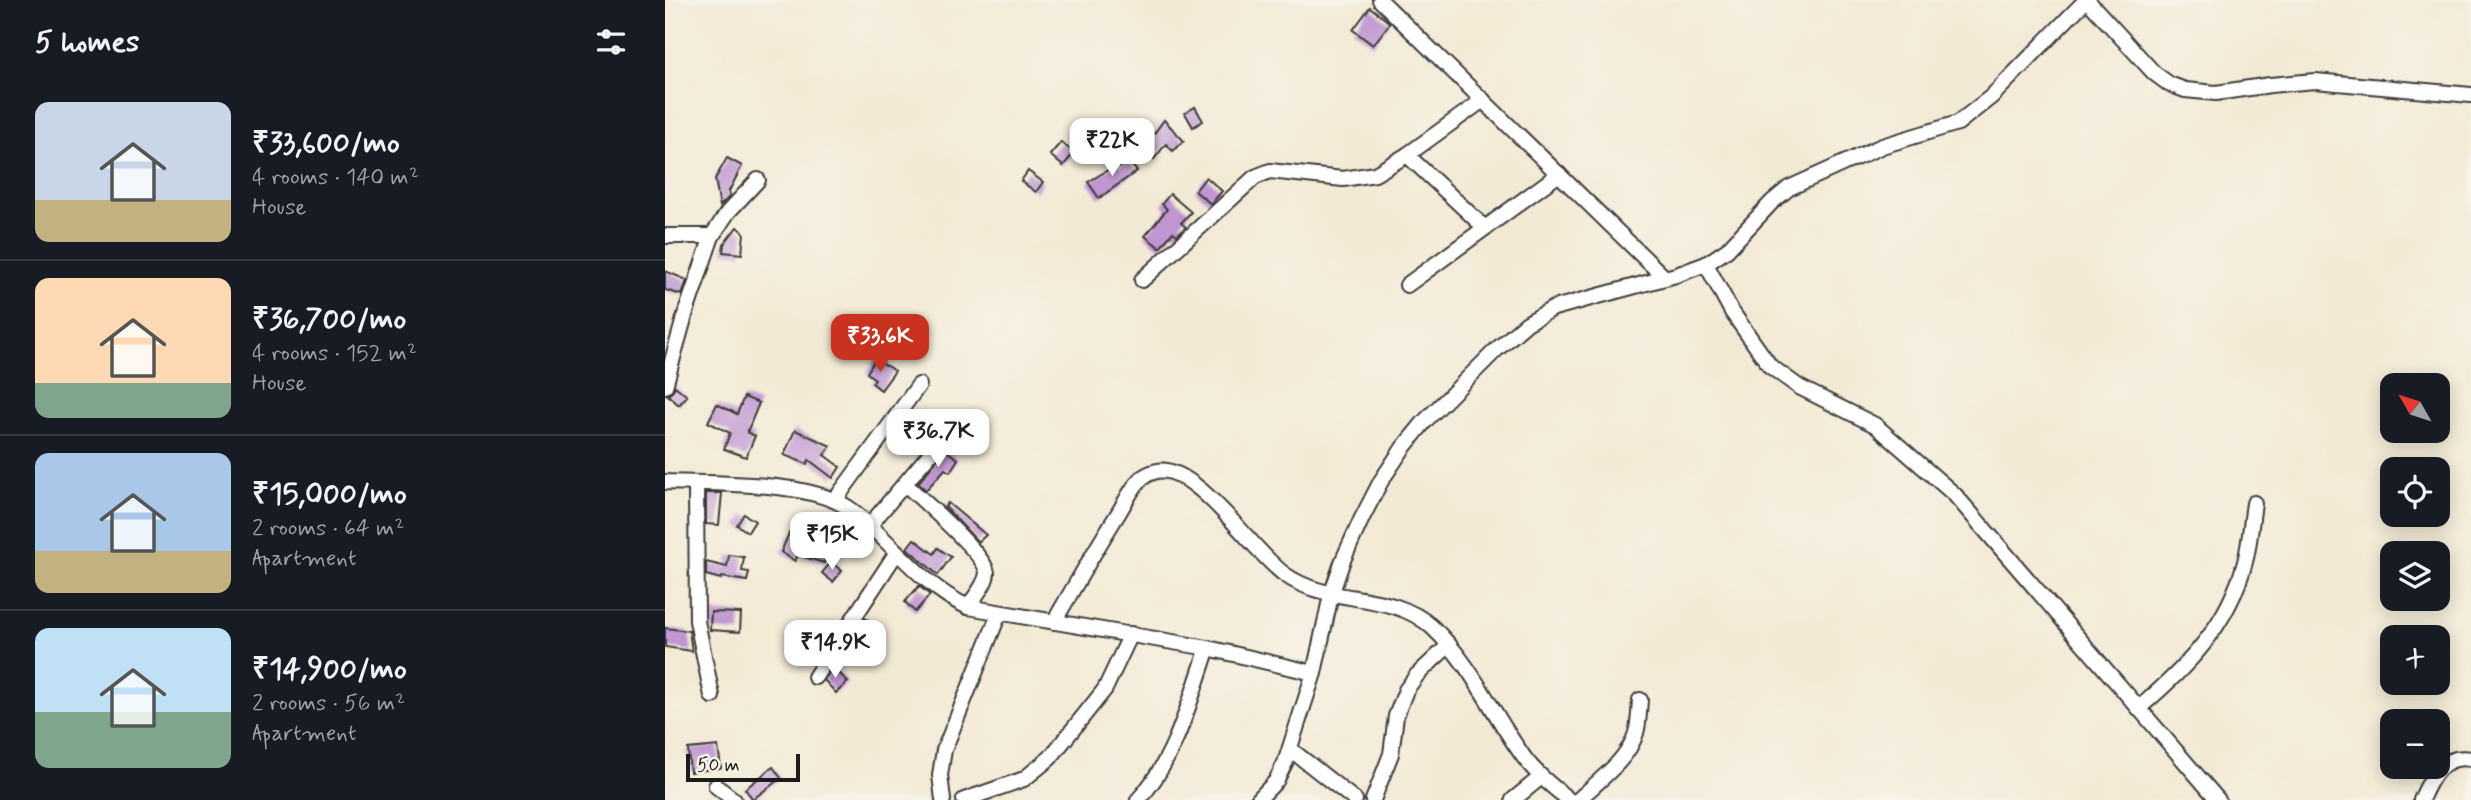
<!DOCTYPE html>
<meta charset="utf-8">
<style>
:root{--surface:#171b24;--page:#20242c;--text:#f1f3f6;--muted:#9ea1a6;--line:#363941;--accent:#c8321e}
body{margin:0;font-family:Mynerve,sans-serif;background:var(--page);color:var(--text);height:100vh;display:flex;flex-direction:column;font-size:26px;white-space:nowrap}
*{box-sizing:border-box;margin:0}
p{font-size:23px;color:var(--muted)}
.icon{flex:none;width:38px;height:38px;fill:none;stroke:currentColor;stroke-width:2;stroke-linecap:round;stroke-linejoin:round}
.map{position:relative;flex:1;overflow:hidden}
.sheet{display:flex;flex-direction:column;background:var(--surface);width:665px}
.sheet>*{flex:none}
.needle{width:46px;rotate:309deg}
.buttons{position:absolute;left:1715px;top:373px;display:grid;gap:14px}
.buttons a{display:grid;place-items:center;width:70px;height:70px;border-radius:14px;background:var(--surface);box-shadow:0 4px 18px #0003;font-size:35px}
.scale{position:absolute;left:21px;bottom:18px;width:114px;box-sizing:border-box;padding-left:7px;border:4px solid #1c1c1c;border-top:0;font-size:19px;line-height:24px;white-space:nowrap;color:#1c1c1c;-webkit-text-stroke:5px #f7f3e8;paint-order:stroke}
.price{position:absolute;translate:-50% -60px;padding:0 16px;border-radius:14px;background:#fff;color:#222;font-size:23px;line-height:46px;filter:drop-shadow(0 2px 4px #0008)}
.price::after{content:'';position:absolute;left:50%;top:42px;width:21px;height:16px;margin-left:-10px;background:inherit;clip-path:polygon(0 0,100% 0,50% 100%)}
.price.current{background:var(--accent);color:#fff}
ul{padding:0;list-style:none}
li{display:flex;align-items:center;gap:21px;height:175px;padding:0 35px}
li+li{border-top:2px solid var(--line)}
li span{display:grid;place-items:center;flex:none;width:196px;height:140px;border-radius:14px;color:#555}
li>.icon{margin-inline-start:auto}
span .icon{width:84px;height:84px;fill:#fffc;stroke-width:1}
li b{font-size:30px}
h2{display:flex;justify-content:space-between;align-items:center;height:84px;padding:0 35px;font-size:30px}
main{display:flex;flex:1;min-height:0}
.map>svg:first-child{display:block}
</style>
<main>
<section class="sheet">
<h2>5 homes<svg class="icon" aria-label="filters" viewBox="0 0 24 24"><path d="M4 7h16M4 17h16"/><circle cx="9" cy="7" r="2"/><circle cx="15" cy="17" r="2"/></svg></h2>
<ul>
<li><span style="background:linear-gradient(#c9d6e8 70%,#c2b280 0)"><svg class="icon" aria-label="home" viewBox="0 0 24 24"><path d="M3 11l9-7 9 7M6 9v11h12V9"/></svg></span><div><b>₹33,600/mo</b><p>4 rooms · 140 m²</p><p>House</p></div></li>
<li><span style="background:linear-gradient(#ffd9b3 75%,#7fa58c 0)"><svg class="icon" aria-label="home" viewBox="0 0 24 24"><path d="M3 11l9-7 9 7M6 9v11h12V9"/></svg></span><div><b>₹36,700/mo</b><p>4 rooms · 152 m²</p><p>House</p></div></li>
<li><span style="background:linear-gradient(#a9c7e8 70%,#c2b280 0)"><svg class="icon" aria-label="home" viewBox="0 0 24 24"><path d="M3 11l9-7 9 7M6 9v11h12V9"/></svg></span><div><b>₹15,000/mo</b><p>2 rooms · 64 m²</p><p>Apartment</p></div></li>
<li><span style="background:linear-gradient(#bfe0f5 60%,#7fa58c 0)"><svg class="icon" aria-label="home" viewBox="0 0 24 24"><path d="M3 11l9-7 9 7M6 9v11h12V9"/></svg></span><div><b>₹14,900/mo</b><p>2 rooms · 56 m²</p><p>Apartment</p></div></li>
</ul>
</section>
<div class="map">
<svg width="1806" height="800" viewBox="0 0 1806 800">
<rect width="100%" height="100%" fill="#f7f3e8"/>
<filter id="ink" filterUnits="userSpaceOnUse"><feTurbulence type="fractalNoise" baseFrequency=".0143" numOctaves="2"/><feDisplacementMap in="SourceGraphic" scale="14" xChannelSelector="R" yChannelSelector="G"/><feConvolveMatrix kernelMatrix="1 2 1 2 8 2 1 2 1" color-interpolation-filters="sRGB"/></filter>
<filter id="wash" filterUnits="userSpaceOnUse"><feTurbulence type="fractalNoise" baseFrequency=".00686" numOctaves="4" result="noise"/><feDisplacementMap in="SourceGraphic" scale="28" xChannelSelector="R" yChannelSelector="G"/><feGaussianBlur stdDeviation="1.57" result="paint"/><feColorMatrix in="noise" values="0 0 0 0 0 0 0 0 0 0 0 0 0 0 0 0 0 1.4 0 .05"/><feComposite in="paint" operator="in"/></filter>
<g filter="url(#wash)">
<rect width="100%" height="100%" fill="#f3ead5"/>
<g id="blocks">
<g fill="#bf95d2">
<polygon points="705,7 725,23 708,45 688,30"/>
<polygon points="530,107 538,121 528,127 520,113"/>
<polygon points="499,120 519,141 508,151 501,144 489,159 477,150"/>
<polygon points="396,142 409,153 398,166 385,155"/>
<polygon points="62,158 77,166 64,191 65,196 55,206 50,179"/>
<polygon points="462,160 472,171 434,198 423,182 453,164 455,167"/>
<polygon points="363,171 378,182 371,192 356,181"/>
<polygon points="541,177 557,191 546,204 530,191"/>
<polygon points="505,194 526,212 516,223 521,227 512,235 508,232 495,248 480,236 502,209 497,204"/>
<polygon points="72,227 79,233 77,254 58,252 59,244"/>
<polygon points="0,271 22,280 17,295 0,290"/>
<polygon points="210,359 230,371 216,390 207,383 210,379 202,373"/>
<polygon points="10,386 22,396 14,405 3,395 7,392"/>
<polygon points="79,397 94,403 82,432 90,436 81,457 59,449 65,433 43,422 52,404 72,414"/>
<polygon points="130,430 166,446 159,455 175,467 168,478 144,460 142,464 119,455"/>
<polygon points="280,450 293,459 285,472 280,469 261,490 253,483"/>
<polygon points="41,493 57,493 54,525 41,524"/>
<polygon points="283,503 321,535 313,542 280,507"/>
<polygon points="79,514 90,521 83,532 72,525"/>
<polygon points="124,533 148,542 149,538 165,543 159,563 133,555 130,561 116,552"/>
<polygon points="249,539 269,554 273,548 286,557 273,575 242,548"/>
<polygon points="64,555 79,557 77,571 84,572 82,581 57,577 56,579 41,575 41,562 62,567"/>
<polygon points="166,562 177,571 168,582 157,573"/>
<polygon points="254,586 265,595 250,612 240,602"/>
<polygon points="46,612 76,613 75,632 45,630"/>
<polygon points="200,618 219,631 207,647 190,634"/>
<polygon points="0,628 24,631 27,651 0,647"/>
<polygon points="168,667 183,682 171,693 159,680"/>
<polygon points="53,746 56,768 25,772 23,749"/>
<polygon points="108,767 116,778 88,799 80,789"/>
</g>
</g>
</g>
<g filter="url(#ink)">
<use href="#blocks" fill-opacity="0" stroke="#3c3b38" stroke-width="2"/>
<g fill="none" stroke-linecap="round" stroke-linejoin="round">
<defs>
<g id="street">
<polyline points="715,0 1000,278"/>
<polyline points="1422,0 1489,73 1504,84 1520,90 1551,93 1605,85 1650,81 1806,95"/>
<polyline points="742,155 819,227"/>
<polyline points="0,236 47,236"/>
<polyline points="1041,264 1067,312 1105,366 1134,387 1210,425 1290,495 1553,800"/>
<polyline points="477,280 590,177 605,171 678,179 710,174 742,155 818,100"/>
<polyline points="742,285 894,174"/>
<polyline points="0,386 20,315 47,236 63,212 93,180"/>
<path d="M0 482C51 484 148 480 188 511 227 542 257 586 303 607L543 648 649 673"/>
<polyline points="31,484 32,621 47,696"/>
<path d="M240 484C255 498 322 556 322 573 321 585 309 597 303 607"/>
<polyline points="170,500 254,385"/>
<polyline points="204,526 279,437"/>
<path d="M389 622C409 587 429 552 451 517 459 505 466 488 477 478 481 475 487 472 492 471 530 463 588 552 619 574 664 607 725 589 767 627 806 663 827 713 858 756 870 773 888 787 904 800"/>
<polyline points="150,677 232,552"/>
<path d="M1474 708C1522 667 1563 626 1580 562 1585 543 1586 523 1589 503"/>
<polyline points="625,749 690,800"/>
<polyline points="51,786 69,800"/>
<polyline points="278,800 275,775 279,750 334,614"/>
<polyline points="299,800 359,779 385,758 440,689 466,634"/>
<path d="M473 800C511 759 525 699 543 648"/>
<polyline points="593,800 611,781 620,763 649,673 666,595 678,560 697,518 716,481 738,448 760,421 831,350 862,323 889,308 1011,275 1041,264 1062,250 1107,202 1124,188 1217,146 1293,123 1326,97 1421,0"/>
<polyline points="708,800 726,754 731,716 741,690 752,675 784,645"/>
<polyline points="848,800 876,777"/>
<path d="M913 800C933 781 963 760 971 733 974 723 974 710 975 700"/>
<path d="M1756 800C1766 777 1777 754 1806 759"/>
</g>
</defs>
<use href="#street" stroke="#3c3b38" stroke-width="18"/>
<use href="#street" stroke="#fff" stroke-width="14"/>
</g>
</g>
</svg>
<div class="buttons">
<a><svg class="needle" viewBox="-14 -14 28 28"><path d="M0-13l5 13h-10z" fill="#e53935"/><path d="M0 13l5-13h-10z" fill="#9ea1a6"/></svg></a>
<a><svg class="icon" aria-label="locate" viewBox="0 0 24 24"><circle cx="12" cy="12" r="6"/><path d="M12 2v4M12 18v4M2 12h4M18 12h4"/></svg></a>
<a><svg class="icon" aria-label="layers" viewBox="0 0 24 24"><path d="M12 4l9 5-9 5-9-5zM3 14l9 5 9-5"/></svg></a>
<a>+</a>
<a>−</a>
</div>
<div class="scale">50 m</div>
<b class="price" style="left:447px;top:178px">₹22K</b>
<b class="price current" style="left:215px;top:374px">₹33.6K</b>
<b class="price" style="left:273px;top:469px">₹36.7K</b>
<b class="price" style="left:167px;top:572px">₹15K</b>
<b class="price" style="left:170px;top:680px">₹14.9K</b>
</div>
</main>
